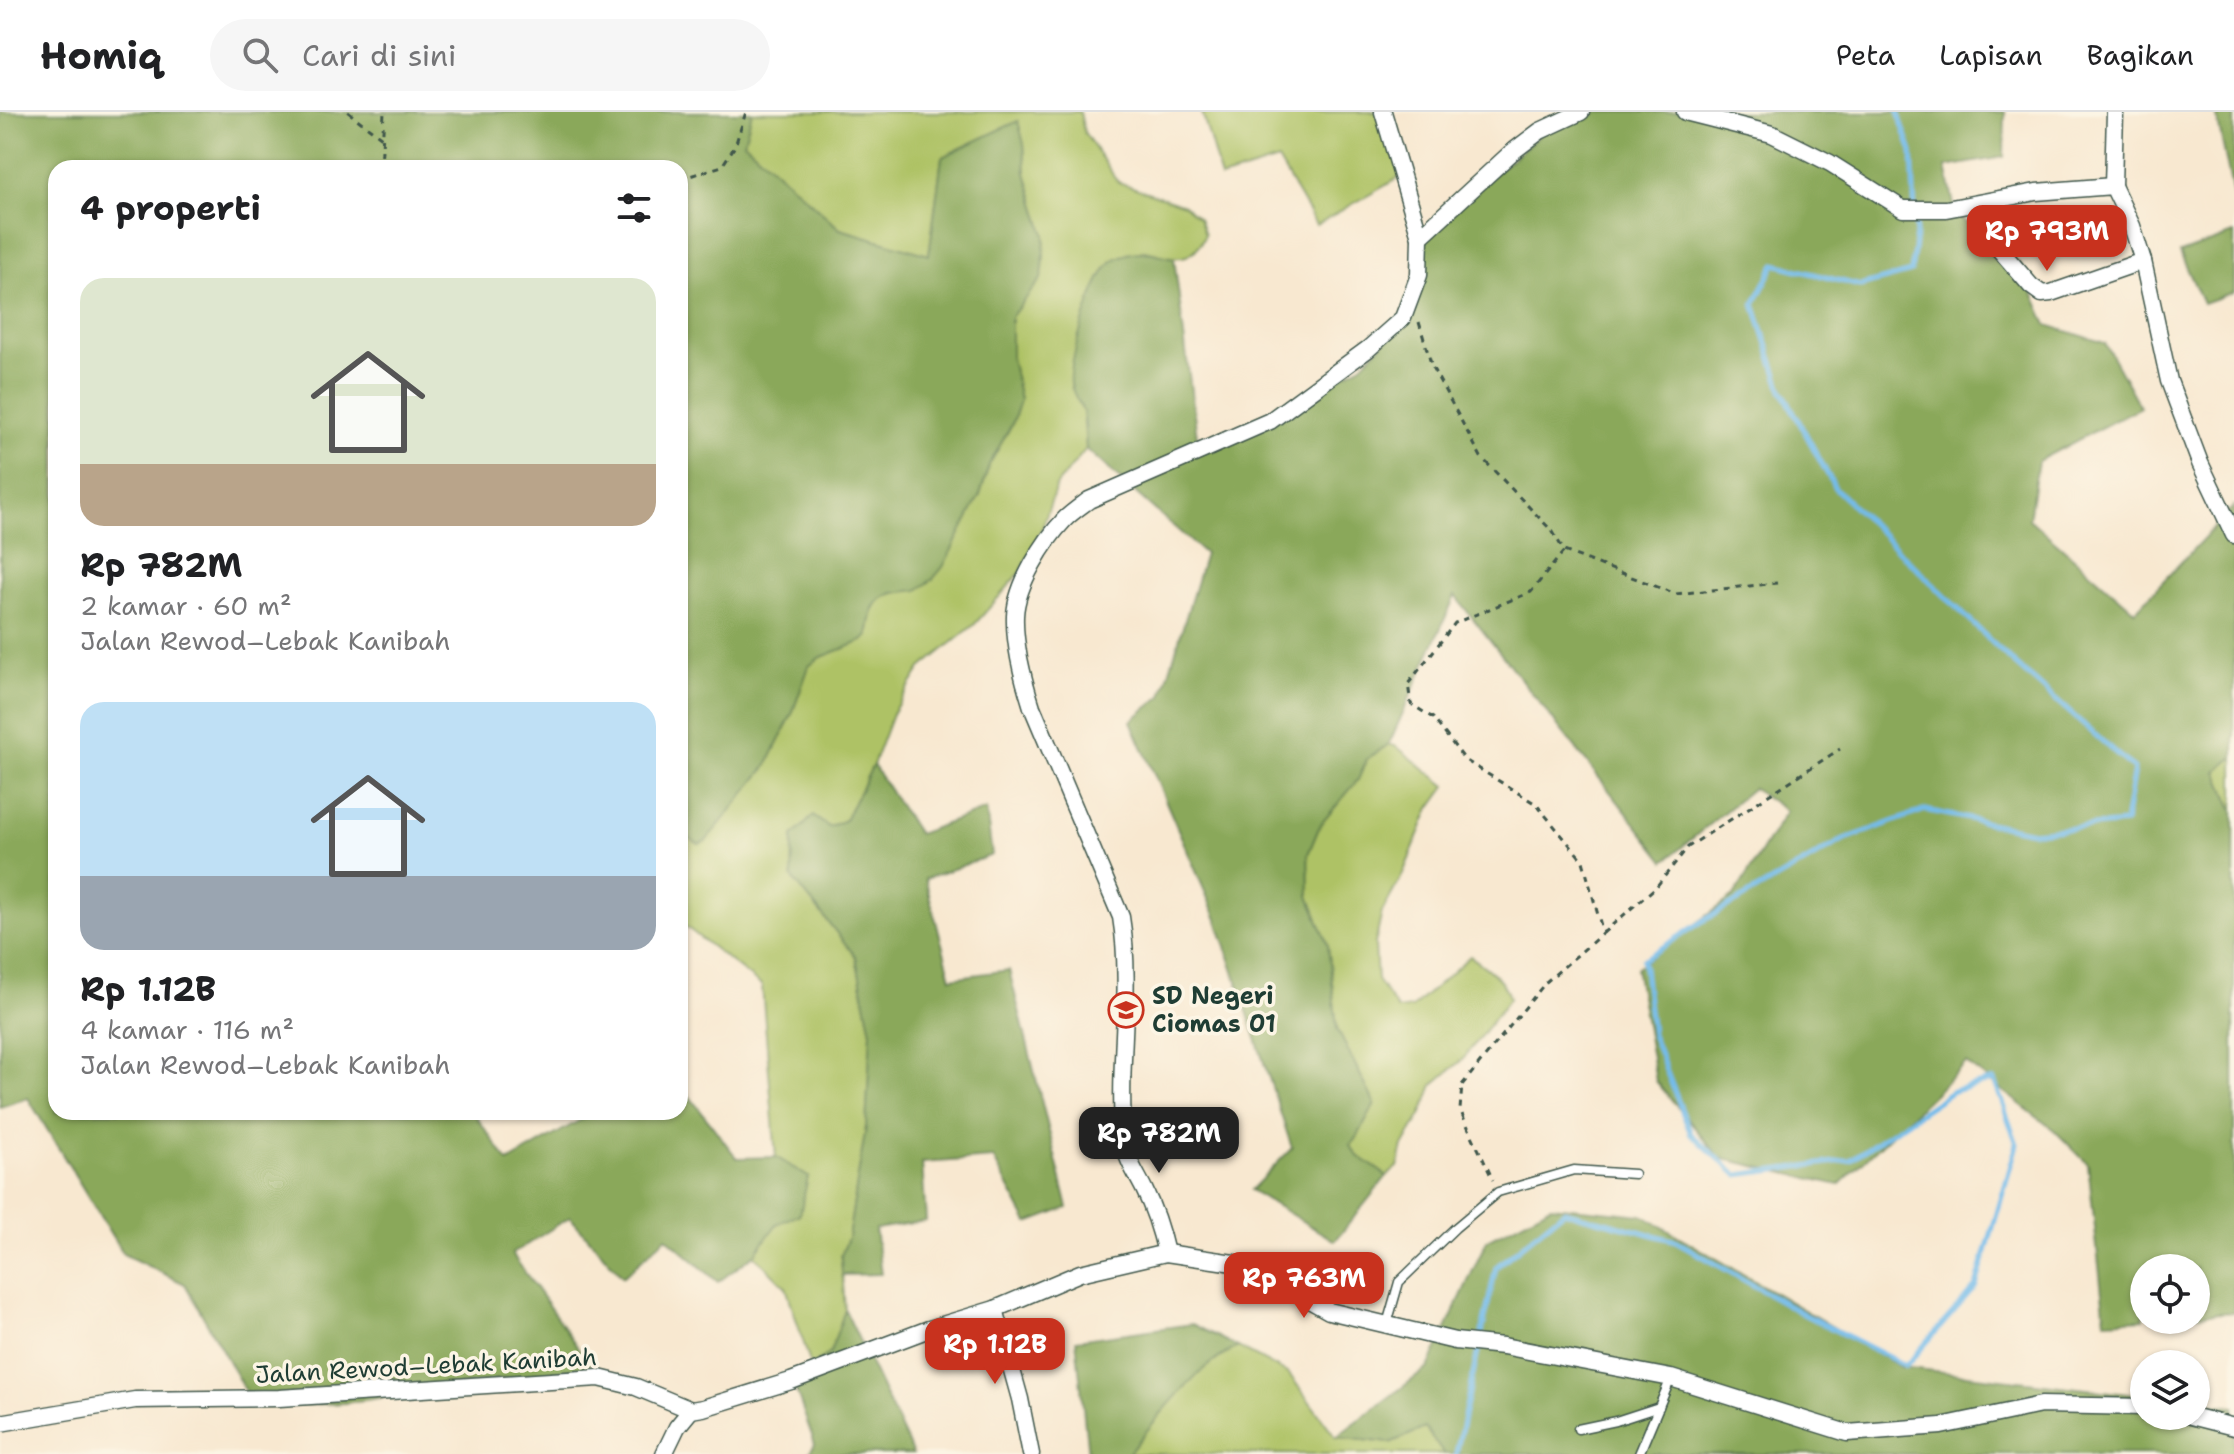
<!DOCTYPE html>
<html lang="id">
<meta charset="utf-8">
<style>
:root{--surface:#fff;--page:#f6f6f6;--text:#202124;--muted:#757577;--line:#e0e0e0;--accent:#c8321e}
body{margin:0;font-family:"Shantell Sans",sans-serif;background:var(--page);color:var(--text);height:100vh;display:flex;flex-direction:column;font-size:30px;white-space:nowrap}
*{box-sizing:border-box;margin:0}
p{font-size:26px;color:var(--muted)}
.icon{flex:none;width:44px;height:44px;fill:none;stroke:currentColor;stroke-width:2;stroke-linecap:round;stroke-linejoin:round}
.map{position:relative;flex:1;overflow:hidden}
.details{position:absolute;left:48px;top:48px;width:640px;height:960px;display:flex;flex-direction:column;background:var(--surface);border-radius:24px;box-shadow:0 2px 6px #0004}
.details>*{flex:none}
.controls{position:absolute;left:2130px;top:1142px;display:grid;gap:16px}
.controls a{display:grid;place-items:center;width:80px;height:80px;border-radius:50%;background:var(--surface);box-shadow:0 2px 6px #0004;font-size:40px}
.price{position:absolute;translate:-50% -68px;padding:0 18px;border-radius:16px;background:var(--accent);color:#fff;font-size:26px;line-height:52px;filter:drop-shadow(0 2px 4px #0008)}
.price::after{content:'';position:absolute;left:50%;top:48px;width:24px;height:18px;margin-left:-12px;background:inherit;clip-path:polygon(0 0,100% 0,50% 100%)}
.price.selected{background:#222;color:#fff}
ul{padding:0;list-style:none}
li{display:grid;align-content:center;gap:16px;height:424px;padding:0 32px}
li span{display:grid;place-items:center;height:248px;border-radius:24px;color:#555}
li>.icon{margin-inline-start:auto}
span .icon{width:144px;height:144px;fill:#fffc;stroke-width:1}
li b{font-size:34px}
h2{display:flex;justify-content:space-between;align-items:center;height:96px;padding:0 32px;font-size:34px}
header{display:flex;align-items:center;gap:48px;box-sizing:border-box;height:112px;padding:0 40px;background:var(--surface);border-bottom:2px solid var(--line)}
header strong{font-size:38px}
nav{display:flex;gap:44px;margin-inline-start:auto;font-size:28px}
.search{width:560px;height:72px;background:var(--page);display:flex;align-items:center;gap:20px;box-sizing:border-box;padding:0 28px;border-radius:44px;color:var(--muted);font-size:30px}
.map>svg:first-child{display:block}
</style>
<header>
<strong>Homiq</strong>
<div class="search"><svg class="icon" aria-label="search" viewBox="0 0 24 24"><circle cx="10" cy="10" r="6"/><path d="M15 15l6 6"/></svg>Cari di sini</div>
<nav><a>Peta</a><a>Lapisan</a><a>Bagikan</a></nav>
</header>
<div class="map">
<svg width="2234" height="1342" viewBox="0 0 2234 1342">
<rect width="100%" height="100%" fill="#fcf5e5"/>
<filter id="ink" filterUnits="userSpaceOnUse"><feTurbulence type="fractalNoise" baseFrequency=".0125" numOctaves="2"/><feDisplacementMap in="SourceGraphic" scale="16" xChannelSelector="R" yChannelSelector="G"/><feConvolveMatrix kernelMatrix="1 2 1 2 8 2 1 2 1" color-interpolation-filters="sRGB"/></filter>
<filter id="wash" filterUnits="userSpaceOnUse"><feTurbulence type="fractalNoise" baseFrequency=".006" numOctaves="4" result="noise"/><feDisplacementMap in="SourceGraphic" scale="32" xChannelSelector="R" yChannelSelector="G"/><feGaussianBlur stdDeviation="1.8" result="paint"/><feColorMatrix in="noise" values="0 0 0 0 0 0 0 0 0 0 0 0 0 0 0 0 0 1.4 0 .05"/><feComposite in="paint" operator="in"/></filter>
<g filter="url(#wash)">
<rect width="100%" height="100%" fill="#f8e8d0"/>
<g fill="#aec265" stroke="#66804c" stroke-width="2">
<path d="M752 0H1080L1084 20 1118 70 1184 93 1199 106 1205 122C1191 156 1171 145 1142 138L1071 274 1083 300 1086 337 1056 374 1043 414 1021 460 974 513 921 556 893 600 873 653 845 708 829 715 792 765 856 845 871 920 866 1015 848 1126 841 1144 845 1198 830 1241 811 1254 786 1175 754 1143 808 1065 776 1045 762 874 680 810V720L699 732 766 655 792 602 809 554 818 546 863 529C868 523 869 519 870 511 876 480 890 481 918 478L980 383 989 353 1013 310 1020 288 1011 246V205L1040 167 1043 157 1045 123 1026 61 1024 32 942 45 929 143 840 117 744 30Z"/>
<polygon points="1202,0 1381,0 1402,64 1316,113 1278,48 1221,66"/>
<path d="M1389 632 1397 635 1446 674 1430 696 1402 764 1382 800 1375 832 1377 868 1398 898 1412 896 1470 844C1485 855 1506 868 1509 887L1464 946 1433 973 1422 1001 1403 1034 1398 1055 1387 1064 1357 1043 1350 1033 1358 1024 1375 992 1337 917 1328 833 1309 784 1308 742 1320 713 1357 668 1367 647Z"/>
<polygon points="2234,645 2234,700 2217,659"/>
<path d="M1238 1235 1289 1262 1336 1325 1390 1331 1425 1316 1444 1342H1128C1158 1305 1194 1256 1238 1235Z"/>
</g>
<g fill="#8aa85a" stroke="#547247" stroke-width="2">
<polygon points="0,0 752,0 744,30 840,117 929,143 942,45 1018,9 1024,32 1026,61 1045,124 1043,157 1041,167 1011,205 1011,246 1020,288 1013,310 989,353 980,383 943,455 933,467 918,478 892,481 880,487 873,496 868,524 863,529 819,546 809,554 792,602 766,655 706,729 699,732 680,720 680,56 56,56 56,1000 473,1000 508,1050 594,1000 680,1000 680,972 737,1046 776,1045 808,1065 800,1102 777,1112 754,1143 718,1170 666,1125 623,1165 570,1105 512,1142 591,1254 345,1291 254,1295 185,1172 123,1142 28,986 0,995"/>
<path d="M1578 0H2005L2004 45 1946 55 1956 103 2021 153 2047 213 2105 231 2140 295 2038 349 2029 407 2135 499 2234 394V645L2217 659 2234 700V1200L2196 1203V1156H2144V1207L2105 1209 2088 1052 2054 1018 1966 951 1839 1073 1720 1046 1656 969 1636 856 1734 784 1786 699 1753 676 1665 749 1455 484 1389 632 1367 647 1358 668 1320 713 1308 742 1309 784 1328 833 1337 917 1375 992 1358 1024 1350 1033 1357 1043 1387 1064 1335 1129 1251 1078 1292 1036 1216 805 1131 609 1162 584 1205 442 1086 337C1085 325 1086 311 1083 300 1080 290 1072 282 1071 272 1068 249 1096 157 1115 147 1137 135 1152 141 1174 146L1198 333 1244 315 1362 253 1411 202 1420 126 1558 7Z"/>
<polygon points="2216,0 2234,0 2234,87"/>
<polygon points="2234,122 2234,180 2203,191 2180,141"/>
<polygon points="873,653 918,722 986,697 992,743 925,767 951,866 1009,858 1068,1096 1028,1111 993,1046 922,1051 926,1109 875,1117 881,1162 842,1163 841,1144 848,1126 866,1015 871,920 856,845 792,765 793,724 813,704 829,715 845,708"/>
<polygon points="1551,1094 1642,1103 1901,1255 2144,1284 2144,1304 2196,1304 2196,1290 2234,1295 2234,1342 1444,1342 1425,1316 1390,1331 1336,1325 1428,1256 1487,1128"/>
<polygon points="845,1198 913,1342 808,1342 815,1332 794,1273 811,1254 830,1241"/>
<path d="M1192 1212 1238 1235C1194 1256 1158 1305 1128 1342H1088L1076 1228Z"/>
</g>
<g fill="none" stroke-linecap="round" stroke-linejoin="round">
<polyline stroke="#73bceb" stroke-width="5" points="1456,1342 1496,1155 1564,1099 1676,1129 1805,1203 1906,1254 1976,1174 2017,1032 1994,968 1953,979 1850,1048 1737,1063 1691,1022 1652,922 1643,848 1703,809 1843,728 1925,698 2033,720 2125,711 2134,657 2007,545 1835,376 1782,278 1754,192 1775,152 1860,174 1911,160 1916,123 1912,40 1898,0"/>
</g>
</g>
<g filter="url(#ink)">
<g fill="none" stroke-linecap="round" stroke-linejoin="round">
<defs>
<g id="lane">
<polyline points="1387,1212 1399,1170 1455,1116 1498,1080 1574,1058 1634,1062"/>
<polyline points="1578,1317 1616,1309 1659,1295"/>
<polyline points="1639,1342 1671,1266"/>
</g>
<g id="street">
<polyline points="1685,0 1772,22 1830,51 1903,97 1946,97 2036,80 2113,74 2132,114 2143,149 2169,269 2200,351 2234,423"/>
<polyline points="2113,74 2115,0"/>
<polyline points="1976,92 1993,130 2031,174 2042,182 2051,181 2143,149"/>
<polyline points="1420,125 1511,41 1540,19 1581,0"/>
<polyline points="1166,1141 1247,1153 1329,1199 1455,1229 1503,1234 1671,1266 1847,1321 1941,1314 2041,1293 2144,1295"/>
<polyline points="995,1197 1020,1287 1031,1342"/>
<polyline points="2191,1304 2234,1315"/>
<path d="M0 1311 135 1288 279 1286 599 1266 636 1275 691 1298 703 1296 791 1269 929 1217 995 1197 1080 1161 1166 1141C1161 1119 1154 1097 1144 1077 1135 1059 1125 1046 1124 1026 1117 953 1133 878 1121 805L1032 595C1023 567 1014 534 1015 504 1016 473 1044 429 1065 407 1072 400 1081 394 1089 388L1270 309 1368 237 1403 206 1419 163 1420 125 1383 0"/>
<polyline points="664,1342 677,1315 691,1298"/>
</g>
</defs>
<use href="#lane" stroke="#40574b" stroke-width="11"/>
<use href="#street" stroke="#40574b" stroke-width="19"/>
<g stroke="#40574b" stroke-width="3" stroke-dasharray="6 6" stroke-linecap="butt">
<polyline points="348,0 382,26"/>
<polyline points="381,56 384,0"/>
<polyline points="680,67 722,54 735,34 746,0"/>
<polyline points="1419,210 1432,255 1481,345 1553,420 1564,439 1531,480 1455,511 1408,572 1411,592 1433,606 1465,648 1536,692 1583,749 1603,821 1546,870 1462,973 1460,998 1493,1068"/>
<polyline points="1564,439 1676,482 1777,471"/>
<polyline points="1603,821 1656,775 1688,735 1840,637"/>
</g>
<use href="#lane" stroke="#fff" stroke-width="8"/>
<use href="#street" stroke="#fff" stroke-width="16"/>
</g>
</g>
<defs>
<symbol id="school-ring" viewBox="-11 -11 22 22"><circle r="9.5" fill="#fcf5e5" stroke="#c8321e" stroke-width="1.5"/><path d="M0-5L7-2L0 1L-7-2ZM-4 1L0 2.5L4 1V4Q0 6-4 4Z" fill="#c8321e"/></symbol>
</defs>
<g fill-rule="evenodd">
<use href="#school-ring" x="1106" y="878" width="40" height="40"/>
</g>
<g text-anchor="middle" stroke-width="7" stroke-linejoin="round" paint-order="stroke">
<g font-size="24" font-weight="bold" fill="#1f3d34" stroke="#fcf5e5" text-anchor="start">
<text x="1152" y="892">SD Negeri<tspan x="1152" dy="28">Ciomas 01</tspan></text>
</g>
<g font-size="24" fill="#1f3d34" stroke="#fcf5e5">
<text transform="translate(426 1254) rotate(-3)" y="8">Jalan Rewod–Lebak Kanibah</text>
</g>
</g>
</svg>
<div class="controls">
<a><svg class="icon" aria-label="locate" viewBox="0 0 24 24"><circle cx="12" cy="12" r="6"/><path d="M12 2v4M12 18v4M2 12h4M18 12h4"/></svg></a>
<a><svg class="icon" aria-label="layers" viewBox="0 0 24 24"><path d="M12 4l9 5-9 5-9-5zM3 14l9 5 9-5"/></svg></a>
</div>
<b class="price" style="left:2047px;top:161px">Rp 793M</b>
<b class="price selected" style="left:1159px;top:1063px">Rp 782M</b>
<b class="price" style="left:1304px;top:1208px">Rp 763M</b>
<b class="price" style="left:995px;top:1274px">Rp 1.12B</b>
<section class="details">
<h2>4 properti<svg class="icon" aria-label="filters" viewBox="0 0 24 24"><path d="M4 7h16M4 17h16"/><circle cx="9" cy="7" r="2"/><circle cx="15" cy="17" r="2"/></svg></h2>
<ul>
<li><span style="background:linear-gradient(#dfe7d0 75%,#b9a48a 0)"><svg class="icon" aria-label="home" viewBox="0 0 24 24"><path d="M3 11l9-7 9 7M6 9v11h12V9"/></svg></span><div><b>Rp 782M</b><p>2 kamar · 60 m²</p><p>Jalan Rewod–Lebak Kanibah</p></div></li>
<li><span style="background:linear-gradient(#bfe0f5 70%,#9aa5b1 0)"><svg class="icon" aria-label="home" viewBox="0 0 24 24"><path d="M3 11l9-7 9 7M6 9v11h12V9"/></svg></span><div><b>Rp 1.12B</b><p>4 kamar · 116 m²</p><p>Jalan Rewod–Lebak Kanibah</p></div></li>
</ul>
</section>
</div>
